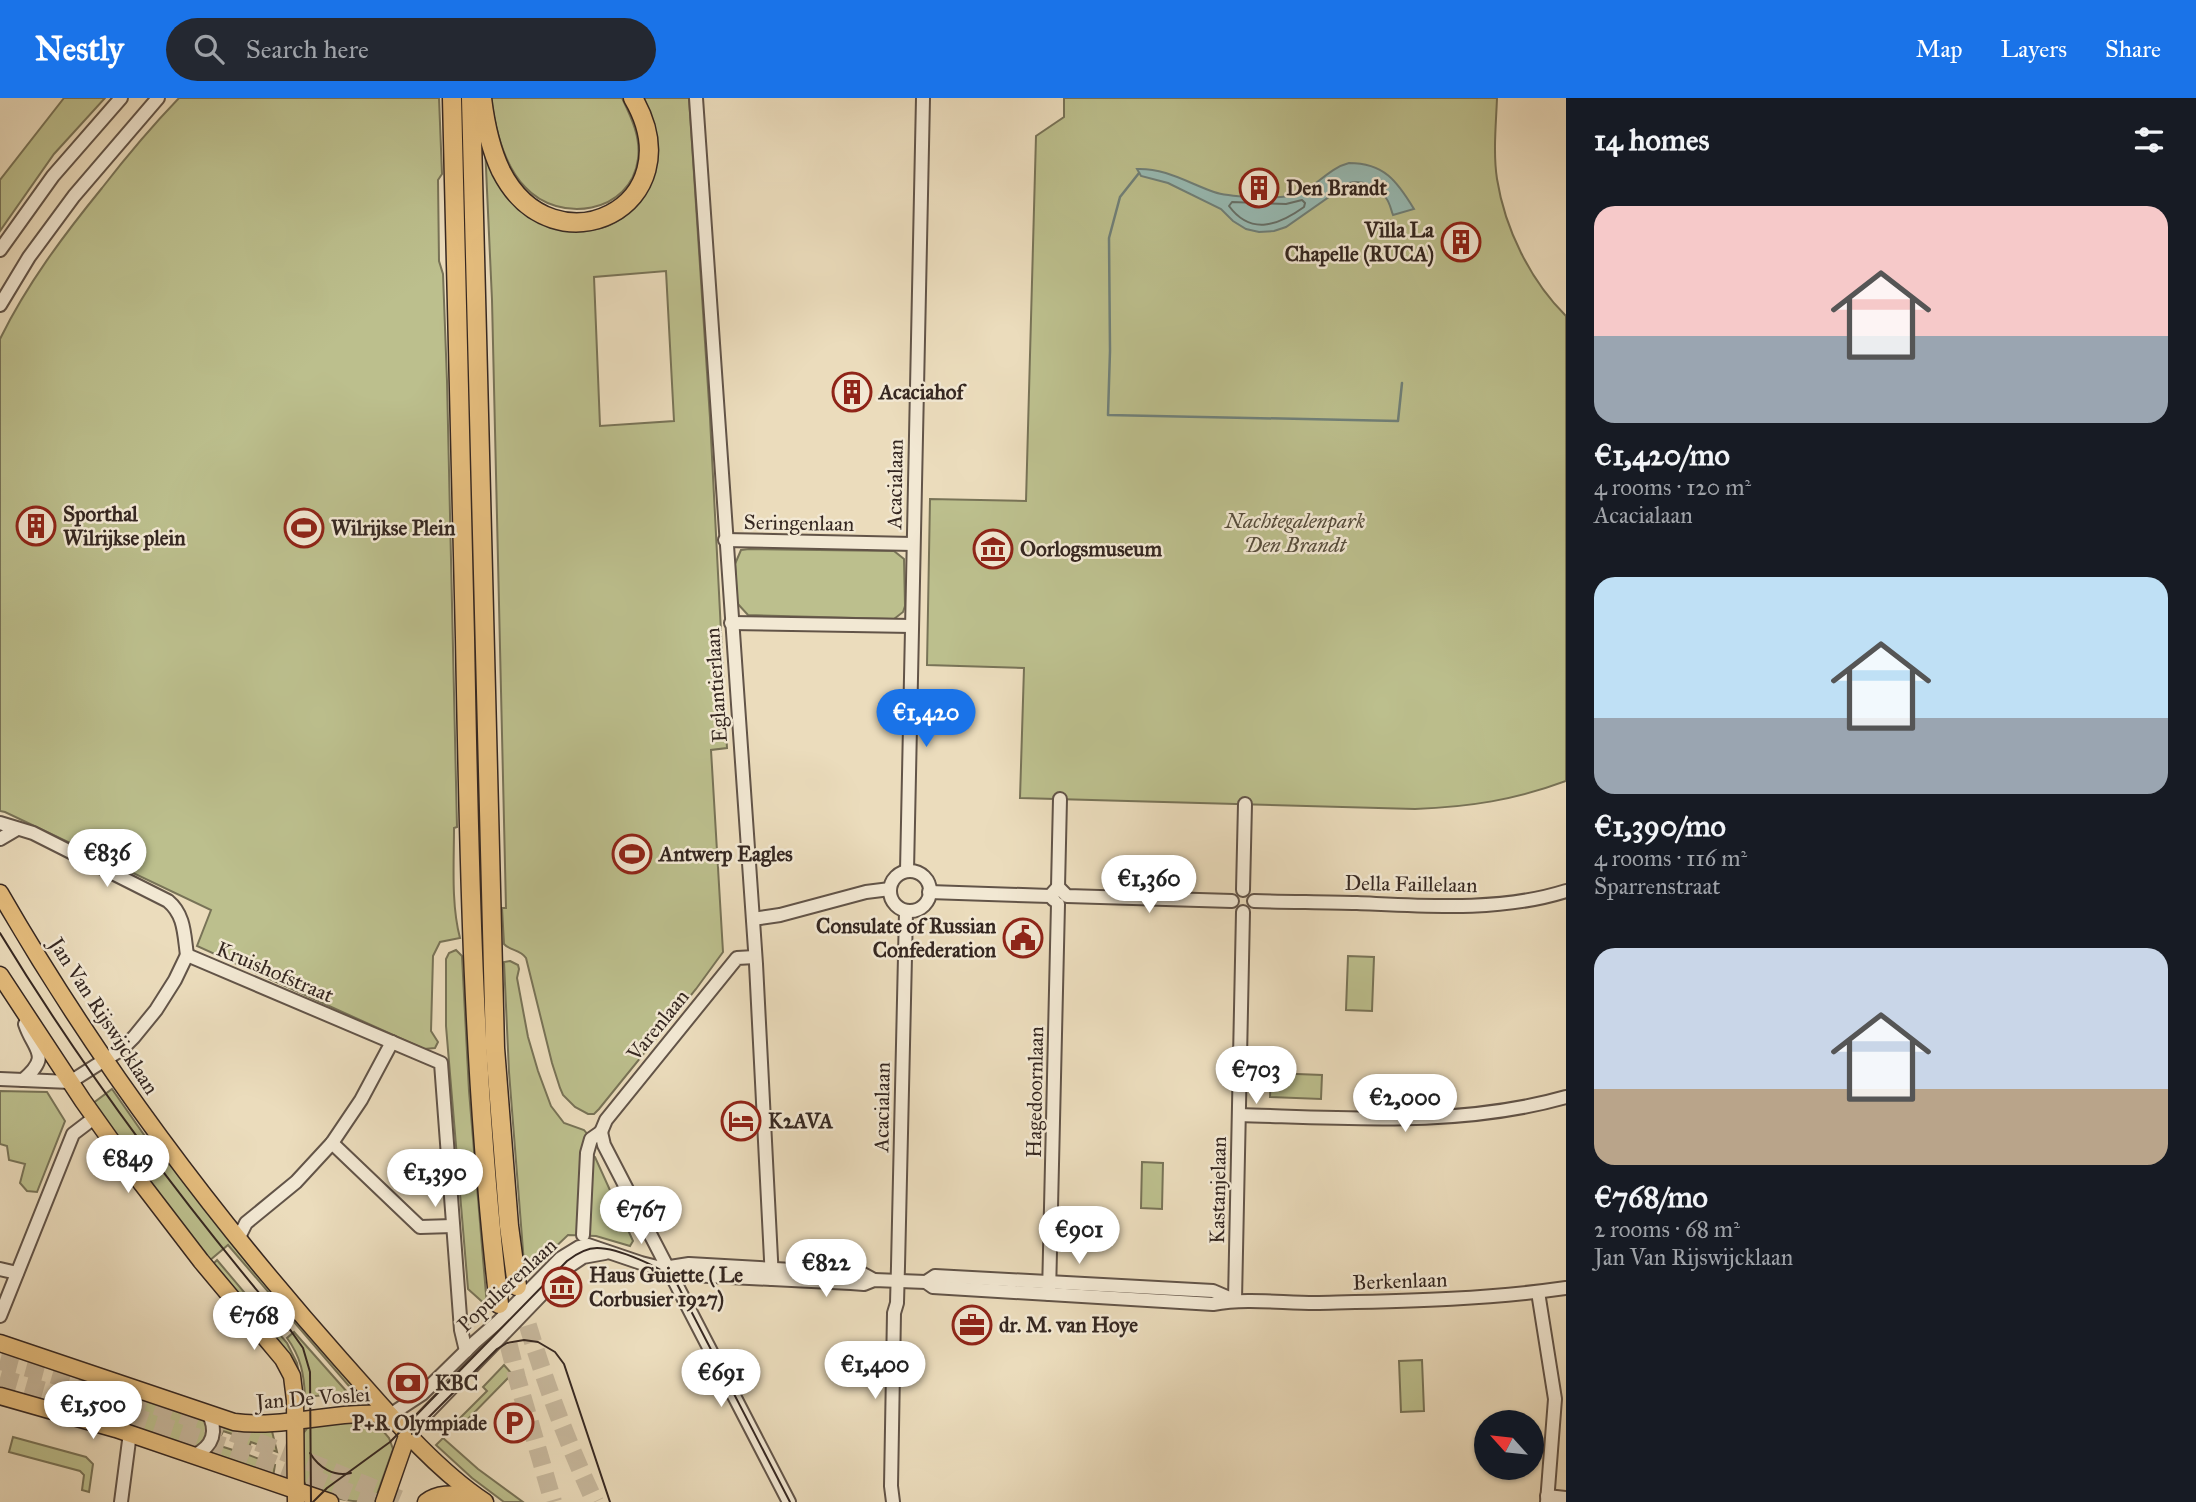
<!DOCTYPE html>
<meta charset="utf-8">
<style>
:root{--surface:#171b24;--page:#242831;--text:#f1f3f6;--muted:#9ea1a6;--accent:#1a73e8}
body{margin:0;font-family:"IM FELL Great Primer",serif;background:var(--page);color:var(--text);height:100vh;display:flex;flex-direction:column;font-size:26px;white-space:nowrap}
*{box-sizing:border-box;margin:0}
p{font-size:23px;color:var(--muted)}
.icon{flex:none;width:38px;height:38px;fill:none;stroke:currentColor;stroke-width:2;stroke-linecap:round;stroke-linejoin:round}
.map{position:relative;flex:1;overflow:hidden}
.panel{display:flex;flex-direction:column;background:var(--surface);width:630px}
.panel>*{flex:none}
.needle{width:46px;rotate:297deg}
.buttons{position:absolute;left:1474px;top:1312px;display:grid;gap:14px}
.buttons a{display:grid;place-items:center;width:70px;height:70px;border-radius:50%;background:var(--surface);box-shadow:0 2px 5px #0004;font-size:35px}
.price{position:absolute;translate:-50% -60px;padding:0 16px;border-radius:24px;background:#fff;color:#222;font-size:23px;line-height:46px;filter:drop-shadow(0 2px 4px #0008)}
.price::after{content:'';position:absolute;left:50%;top:42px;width:21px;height:16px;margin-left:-10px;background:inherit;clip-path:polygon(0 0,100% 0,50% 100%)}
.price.current{background:var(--accent);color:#fff}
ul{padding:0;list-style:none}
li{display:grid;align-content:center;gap:14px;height:371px;padding:0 28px}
li span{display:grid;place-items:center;height:217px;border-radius:21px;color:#555}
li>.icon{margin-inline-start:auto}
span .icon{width:126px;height:126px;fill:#fffc;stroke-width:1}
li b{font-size:30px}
h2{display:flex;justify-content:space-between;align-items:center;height:84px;padding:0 28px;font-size:30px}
header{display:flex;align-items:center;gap:42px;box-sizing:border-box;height:98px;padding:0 35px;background:var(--accent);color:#fff}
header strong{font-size:33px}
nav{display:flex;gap:38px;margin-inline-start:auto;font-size:24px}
.search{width:490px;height:63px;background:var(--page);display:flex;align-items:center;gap:18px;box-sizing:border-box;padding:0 24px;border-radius:38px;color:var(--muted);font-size:26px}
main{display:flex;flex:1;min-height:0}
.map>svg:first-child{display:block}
</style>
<header>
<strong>Nestly</strong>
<div class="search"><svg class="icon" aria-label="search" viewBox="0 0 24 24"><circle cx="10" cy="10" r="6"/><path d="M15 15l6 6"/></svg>Search here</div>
<nav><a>Map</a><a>Layers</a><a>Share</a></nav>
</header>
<main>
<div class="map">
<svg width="1566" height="1404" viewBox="0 0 1566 1404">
<rect width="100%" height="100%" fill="#ebdcbc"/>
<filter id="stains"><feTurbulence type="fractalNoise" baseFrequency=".00286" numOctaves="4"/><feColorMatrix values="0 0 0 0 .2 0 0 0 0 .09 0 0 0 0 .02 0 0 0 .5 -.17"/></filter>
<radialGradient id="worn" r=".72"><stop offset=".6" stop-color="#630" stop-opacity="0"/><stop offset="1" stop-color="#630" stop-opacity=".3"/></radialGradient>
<g fill="#bcbf8d" stroke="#787357" stroke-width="2" fill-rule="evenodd">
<polygon points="64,0 105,0 54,56 0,133 0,82"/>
<path d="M179 0H439L442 76 438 82 439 163 443 176 447 283 457 729 454 730C454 765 451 806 460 840L440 844 433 858 432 896 431 933 438 944 435 950 424 951 197 848 211 812 5 714 0 713V241C27 186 63 138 102 90 126 59 151 29 179 0Z"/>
<polygon points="460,0 464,0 467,191 484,874 497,1063 492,1062 481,885"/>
<path d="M491 0H622C631 19 641 39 638 61 631 116 559 126 525 89 503 66 495 30 491 0Z"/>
<path d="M638 0H689L710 320 727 650 711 652 723 854 696 891 599 1011 594 1016H588L575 1009 563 997 560 990 552 965 526 860C520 851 510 853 504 846L502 810H506L492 202 485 48C497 71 508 99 528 116 555 139 610 140 632 110 637 103 640 93 644 86 650 74 656 64 656 50 656 32 646 16 638 0ZM666 173 674 323 600 328 594 179Z"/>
<path d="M1064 0H1497C1496 27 1493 54 1497 81 1505 131 1530 182 1566 218V683C1515 702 1469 709 1415 711L1020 700 1024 570 927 567 930 401 1026 403 1036 38 1064 19Z"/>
<polygon points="749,451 894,453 904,461 905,508 903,514 894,521 748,517 737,505 735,466 741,452"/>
<polygon points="456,852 462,858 469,993 487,1208 468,1191 446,928 446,861 449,855"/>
<polygon points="1348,858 1374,859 1372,913 1346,912"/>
<polygon points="510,863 518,867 519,871 517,880 528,939 538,973 551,1008 564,1025 584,1032 588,1037 592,1058 595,1059 633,1143 630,1148 596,1138 568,1137 525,1178 509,974 504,864"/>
<polygon points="1271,975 1322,977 1321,1001 1270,999"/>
<polygon points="112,991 147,1041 166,1057 363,1293 354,1294 228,1147 209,1163 92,1006"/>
<polygon points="0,993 47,994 65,1023 37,1094 27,1093 20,1085 25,1066 9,1062 7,1048 0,1046"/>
<polygon points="1142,1064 1163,1065 1162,1111 1141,1110"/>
<polygon points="217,1162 287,1245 297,1265 301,1287 212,1167"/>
<path d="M294 1234 348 1295 305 1299C304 1276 301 1259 287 1240Z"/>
<polygon points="1422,1262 1424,1313 1401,1314 1399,1263"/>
<polygon points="504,1267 512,1276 465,1324 460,1320 487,1293 483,1289"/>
<path d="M134 1294 204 1320 209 1331C205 1342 202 1349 189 1350L123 1328Z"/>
<path d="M367 1322 378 1327 389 1340 393 1351 375 1402 372 1404C356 1404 308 1400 303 1381 299 1369 302 1350 302 1337L309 1328Z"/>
<polygon points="217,1325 271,1329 277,1354 251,1344 246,1356 275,1367 273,1379 205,1356 214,1346 236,1353 241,1339 223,1333 220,1340 218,1339"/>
<polygon points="13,1339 86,1359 93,1366 89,1394 82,1392 84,1377 80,1373 9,1354"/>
<polygon points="443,1340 478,1371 523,1404 504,1404 472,1380 436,1347"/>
</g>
<path fill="#98bbb4" stroke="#708079" stroke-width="2" d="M1349 65C1384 65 1397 83 1414 111L1393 117C1391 112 1390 105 1386 100 1379 89 1362 81 1349 85L1286 129 1274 133 1259 134 1246 131 1233 123 1221 111 1168 85 1141 78 1137 71C1166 70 1188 85 1214 94 1228 99 1274 101 1289 98 1313 95 1325 71 1349 65Z"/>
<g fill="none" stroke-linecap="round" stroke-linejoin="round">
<path stroke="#66716a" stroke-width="2" d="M1302 102 1305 105 1304 109C1279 127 1251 138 1229 108L1232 104 1286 106Z"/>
<polyline stroke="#708079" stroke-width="2.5" points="1139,75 1120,99 1109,140 1110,253 1108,317 1398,323 1402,285"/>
<g stroke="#c7b89d" stroke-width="18" stroke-dasharray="18 9" stroke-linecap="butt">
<path d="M520 1201C541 1273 563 1336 595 1404"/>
<polyline points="502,1220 517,1280 553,1404"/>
<path d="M0 1263C138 1297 276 1348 406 1404"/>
<polyline points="0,1280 123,1315 248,1356 374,1404"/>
</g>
<defs>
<g id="minor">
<polyline points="696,0 756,866 772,1181"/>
<polyline points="0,152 53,78 121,0"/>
<polyline points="0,207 29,159 74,98 158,0"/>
<polyline points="725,442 913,446"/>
<polyline points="731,525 912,528"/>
<path d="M0 725 33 735 168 803C185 817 184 837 187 857"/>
<polyline points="0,741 17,731"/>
<polyline points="907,773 923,0"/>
<circle cx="910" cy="793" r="20"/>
<polyline points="1058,789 1060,701"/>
<polyline points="1243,792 1245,706"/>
<polyline points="929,794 1050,798 1054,802"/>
<polyline points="1050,798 1058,789 1067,798 1232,803"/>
<path d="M1254 803C1288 804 1323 804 1357 805 1425 808 1500 814 1566 793"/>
<polyline points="753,821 780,817 866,794 890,791"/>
<polyline points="187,857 441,965 461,1232 466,1253"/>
<polyline points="0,981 70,984 122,951 134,939 156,912 175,882 187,857"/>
<path d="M23 982C52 957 34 953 25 926"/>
<path d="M1239 1017C1347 1020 1461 1029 1566 999"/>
<polyline points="601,1034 604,1047 789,1404"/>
<polyline points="601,1034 606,1022 737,860 755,859"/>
<polyline points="332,1045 420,1129 453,1128"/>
<polyline points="583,1137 587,1055 591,1041 601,1034"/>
<polyline points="238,1141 246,1125 296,1084 332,1045 361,1002 392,944"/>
<polyline points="670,1169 689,1166 863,1176 874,1182"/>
<polyline points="0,1171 17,1175"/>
<polyline points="926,1184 935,1178 1213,1193 1234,1202"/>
<polyline points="1538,1194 1555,1301 1547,1404"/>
<polyline points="1049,1196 1058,806"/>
<polyline points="1235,1202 1243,814"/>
<polyline points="0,1218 73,1036 94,1020"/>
<path d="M390 1317 422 1296 475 1244 499 1223 561 1160 579 1149 588 1147 641 1165 690 1177 851 1185 864 1186 874 1182 926 1184 933 1189 1213 1206C1247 1200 1281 1205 1315 1205 1398 1203 1483 1202 1566 1190"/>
<polyline points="408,1335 568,1169 583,1159 605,1155"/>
<path d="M195 1357C213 1348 218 1333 208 1315"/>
<polyline points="1547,1398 1566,1400"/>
<polyline points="121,1404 130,1335"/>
<polyline points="893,1404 891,1388 894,1215 897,1205 898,1168 906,814"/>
</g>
<g id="major">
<path d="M0 795C96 962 213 1118 341 1262 384 1310 431 1368 485 1404"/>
<polyline points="0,877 83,1003 142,1086 201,1163 283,1261 292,1278 295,1302 296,1404"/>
<path d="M0 1245 234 1324C285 1331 338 1311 390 1317"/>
<polyline points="0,1298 116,1331 330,1404"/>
<polyline points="384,1404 408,1335"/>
<path d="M426 1404C440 1393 458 1397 475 1398"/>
</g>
<g id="highway">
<path d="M452 0C457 180 462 360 465 540 469 762 473 985 499 1206"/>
<polyline points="471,0 495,950 509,1128 517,1188"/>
<path d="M482 0C485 25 490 50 501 73 554 177 696 108 633 0"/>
</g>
</defs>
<use href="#minor" stroke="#625448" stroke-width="16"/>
<use href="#major" stroke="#352721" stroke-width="19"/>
<use href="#highway" stroke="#352721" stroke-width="21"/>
<use href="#minor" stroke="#f2e8d3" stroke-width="12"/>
<use href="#major" stroke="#e6be7e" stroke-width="16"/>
<use href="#highway" stroke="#e6be7e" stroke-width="18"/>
<g stroke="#352721" stroke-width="2">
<path d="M0 835C85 975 185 1108 291 1233L303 1250 310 1274 311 1404"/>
<polyline points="412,1336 497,1251 507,1245 524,1242 538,1244 555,1254 564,1266 610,1404"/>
<path d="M310 1355C319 1370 334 1379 351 1375"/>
<path d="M313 1404 327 1390 390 1344 567 1163C576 1156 586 1150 597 1150 617 1150 663 1169 676 1184L790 1404"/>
</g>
</g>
<defs>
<symbol id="building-ring" viewBox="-11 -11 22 22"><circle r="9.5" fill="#f2e8d3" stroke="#8f2418" stroke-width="1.5"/><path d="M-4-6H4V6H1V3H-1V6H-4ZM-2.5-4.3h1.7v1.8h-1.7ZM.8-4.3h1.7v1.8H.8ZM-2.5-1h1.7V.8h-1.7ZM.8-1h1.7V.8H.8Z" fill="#8f2418"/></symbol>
<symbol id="stadium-ring" viewBox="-11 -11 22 22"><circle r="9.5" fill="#f2e8d3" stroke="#8f2418" stroke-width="1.5"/><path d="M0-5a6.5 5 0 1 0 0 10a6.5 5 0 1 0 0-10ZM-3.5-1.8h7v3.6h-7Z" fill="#8f2418"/></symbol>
<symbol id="museum-ring" viewBox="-11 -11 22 22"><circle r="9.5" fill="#f2e8d3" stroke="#8f2418" stroke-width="1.5"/><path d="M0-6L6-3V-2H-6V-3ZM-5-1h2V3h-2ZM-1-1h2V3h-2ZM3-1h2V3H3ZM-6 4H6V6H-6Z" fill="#8f2418"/></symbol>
<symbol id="civic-ring" viewBox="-11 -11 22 22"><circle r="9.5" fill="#f2e8d3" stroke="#8f2418" stroke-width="1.5"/><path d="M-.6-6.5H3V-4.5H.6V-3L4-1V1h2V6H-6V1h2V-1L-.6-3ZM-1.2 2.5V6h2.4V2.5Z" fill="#8f2418"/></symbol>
<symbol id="hotel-ring" viewBox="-11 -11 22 22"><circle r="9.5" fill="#f2e8d3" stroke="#8f2418" stroke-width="1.5"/><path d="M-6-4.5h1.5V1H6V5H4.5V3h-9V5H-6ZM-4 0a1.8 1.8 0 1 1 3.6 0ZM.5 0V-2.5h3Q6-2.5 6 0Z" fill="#8f2418"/></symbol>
<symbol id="office-ring" viewBox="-11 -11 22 22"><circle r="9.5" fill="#f2e8d3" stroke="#8f2418" stroke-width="1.5"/><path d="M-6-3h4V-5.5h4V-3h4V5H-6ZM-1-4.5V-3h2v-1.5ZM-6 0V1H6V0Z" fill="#8f2418"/></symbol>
<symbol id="bank-ring" viewBox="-11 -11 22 22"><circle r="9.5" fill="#f2e8d3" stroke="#8f2418" stroke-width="1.5"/><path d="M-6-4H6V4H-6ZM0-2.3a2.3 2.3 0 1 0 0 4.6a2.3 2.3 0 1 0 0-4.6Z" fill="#8f2418"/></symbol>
<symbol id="parking-ring" viewBox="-11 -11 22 22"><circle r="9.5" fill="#f2e8d3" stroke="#8f2418" stroke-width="1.5"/><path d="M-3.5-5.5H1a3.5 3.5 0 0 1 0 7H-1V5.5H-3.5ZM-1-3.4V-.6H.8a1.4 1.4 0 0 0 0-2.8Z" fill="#8f2418"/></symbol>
</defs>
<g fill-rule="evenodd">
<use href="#building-ring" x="1237" y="68" width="44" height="44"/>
<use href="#building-ring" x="1439" y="122" width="44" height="44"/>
<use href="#building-ring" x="830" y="272" width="44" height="44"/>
<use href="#building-ring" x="14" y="406" width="44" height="44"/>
<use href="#stadium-ring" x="282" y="408" width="44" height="44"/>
<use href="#museum-ring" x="971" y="429" width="44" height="44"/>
<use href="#stadium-ring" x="610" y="734" width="44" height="44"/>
<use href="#civic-ring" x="1001" y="818" width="44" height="44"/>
<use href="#hotel-ring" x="719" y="1001" width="44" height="44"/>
<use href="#museum-ring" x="540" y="1167" width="44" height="44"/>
<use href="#office-ring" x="950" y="1205" width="44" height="44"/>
<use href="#bank-ring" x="386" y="1263" width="44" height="44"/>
<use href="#parking-ring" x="492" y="1303" width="44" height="44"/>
</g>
<g text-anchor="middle" stroke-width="5" stroke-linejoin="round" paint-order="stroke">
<g font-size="21" font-weight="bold" fill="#352721" stroke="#f2e8d3" text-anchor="start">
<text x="1286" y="97">Den Brandt</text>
<text x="1434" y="139" text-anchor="end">Villa La<tspan x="1434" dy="24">Chapelle (RUCA)</tspan></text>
<text x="879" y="301">Acaciahof</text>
<text x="63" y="423">Sporthal<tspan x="63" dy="24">Wilrijkse plein</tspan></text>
<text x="331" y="437">Wilrijkse Plein</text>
<text x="1020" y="458">Oorlogsmuseum</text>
<text x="659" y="763">Antwerp Eagles</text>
<text x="996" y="835" text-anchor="end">Consulate of Russian<tspan x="996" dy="24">Confederation</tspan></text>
<text x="768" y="1030">K2AVA</text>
<text x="589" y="1184">Haus Guiette ( Le<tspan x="589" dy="24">Corbusier 1927)</tspan></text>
<text x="999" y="1234">dr. M. van Hoye</text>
<text x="435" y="1292">KBC</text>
<text x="487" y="1332" text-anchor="end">P+R Olympiade</text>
</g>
<g font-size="21" fill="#352721" stroke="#f2e8d3">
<text transform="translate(895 386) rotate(-89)" y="7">Acacialaan</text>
<text transform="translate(799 425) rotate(1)" y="7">Seringenlaan</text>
<text transform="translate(716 587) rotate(-94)" y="7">Eglantierlaan</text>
<text transform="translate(1411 786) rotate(1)" y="7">Della Faillelaan</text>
<text transform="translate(275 874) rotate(23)" y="7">Kruishofstraat</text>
<text transform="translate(104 918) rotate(57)" y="7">Jan Van Rijswijcklaan</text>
<text transform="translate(658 927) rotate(-51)" y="7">Varenlaan</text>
<text transform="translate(1035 994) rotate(-89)" y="7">Hagedoornlaan</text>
<text transform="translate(882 1009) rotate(-89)" y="7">Acacialaan</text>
<text transform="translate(1218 1092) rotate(-89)" y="7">Kastanjelaan</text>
<text transform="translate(1400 1183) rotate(-2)" y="7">Berkenlaan</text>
<text transform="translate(507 1187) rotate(-43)" y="7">Populierenlaan</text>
<text transform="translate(313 1300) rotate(-4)" y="7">Jan De Voslei</text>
</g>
<g font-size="21" font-style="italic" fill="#574d3c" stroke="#f2e8d3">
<text x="1295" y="430">Nachtegalenpark<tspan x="1295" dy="24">Den Brandt</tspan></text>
</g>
</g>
<rect width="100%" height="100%" filter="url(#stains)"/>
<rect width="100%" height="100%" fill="url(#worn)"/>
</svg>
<div class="buttons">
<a><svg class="needle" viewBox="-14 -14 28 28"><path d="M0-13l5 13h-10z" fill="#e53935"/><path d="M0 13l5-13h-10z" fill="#9ea1a6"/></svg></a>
</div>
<b class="price current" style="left:926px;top:651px">€1,420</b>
<b class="price" style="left:107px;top:791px">€836</b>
<b class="price" style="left:1149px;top:817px">€1,360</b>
<b class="price" style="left:1256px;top:1008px">€703</b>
<b class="price" style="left:1405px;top:1036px">€2,000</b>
<b class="price" style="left:128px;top:1097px">€849</b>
<b class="price" style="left:435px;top:1111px">€1,390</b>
<b class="price" style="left:641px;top:1148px">€767</b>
<b class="price" style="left:1079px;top:1168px">€901</b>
<b class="price" style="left:826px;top:1201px">€822</b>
<b class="price" style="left:254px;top:1254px">€768</b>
<b class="price" style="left:875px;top:1303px">€1,400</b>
<b class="price" style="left:721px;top:1311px">€691</b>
<b class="price" style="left:93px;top:1343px">€1,500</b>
</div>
<section class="panel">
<h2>14 homes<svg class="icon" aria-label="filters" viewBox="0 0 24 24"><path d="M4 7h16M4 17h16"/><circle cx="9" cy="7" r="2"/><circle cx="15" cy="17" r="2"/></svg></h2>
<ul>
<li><span style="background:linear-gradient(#f6c9c9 60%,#9aa5b1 0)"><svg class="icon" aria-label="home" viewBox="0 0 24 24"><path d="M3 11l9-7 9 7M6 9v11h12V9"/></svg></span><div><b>€1,420/mo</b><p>4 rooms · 120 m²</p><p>Acacialaan</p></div></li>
<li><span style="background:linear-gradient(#bfe0f5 65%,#9aa5b1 0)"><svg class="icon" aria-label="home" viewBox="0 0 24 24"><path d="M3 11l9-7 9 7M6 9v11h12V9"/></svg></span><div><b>€1,390/mo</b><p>4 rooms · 116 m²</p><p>Sparrenstraat</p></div></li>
<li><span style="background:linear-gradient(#c9d6e8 65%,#b9a48a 0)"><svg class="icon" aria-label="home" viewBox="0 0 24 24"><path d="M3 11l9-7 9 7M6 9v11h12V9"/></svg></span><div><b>€768/mo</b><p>2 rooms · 68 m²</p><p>Jan Van Rijswijcklaan</p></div></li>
</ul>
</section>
</main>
